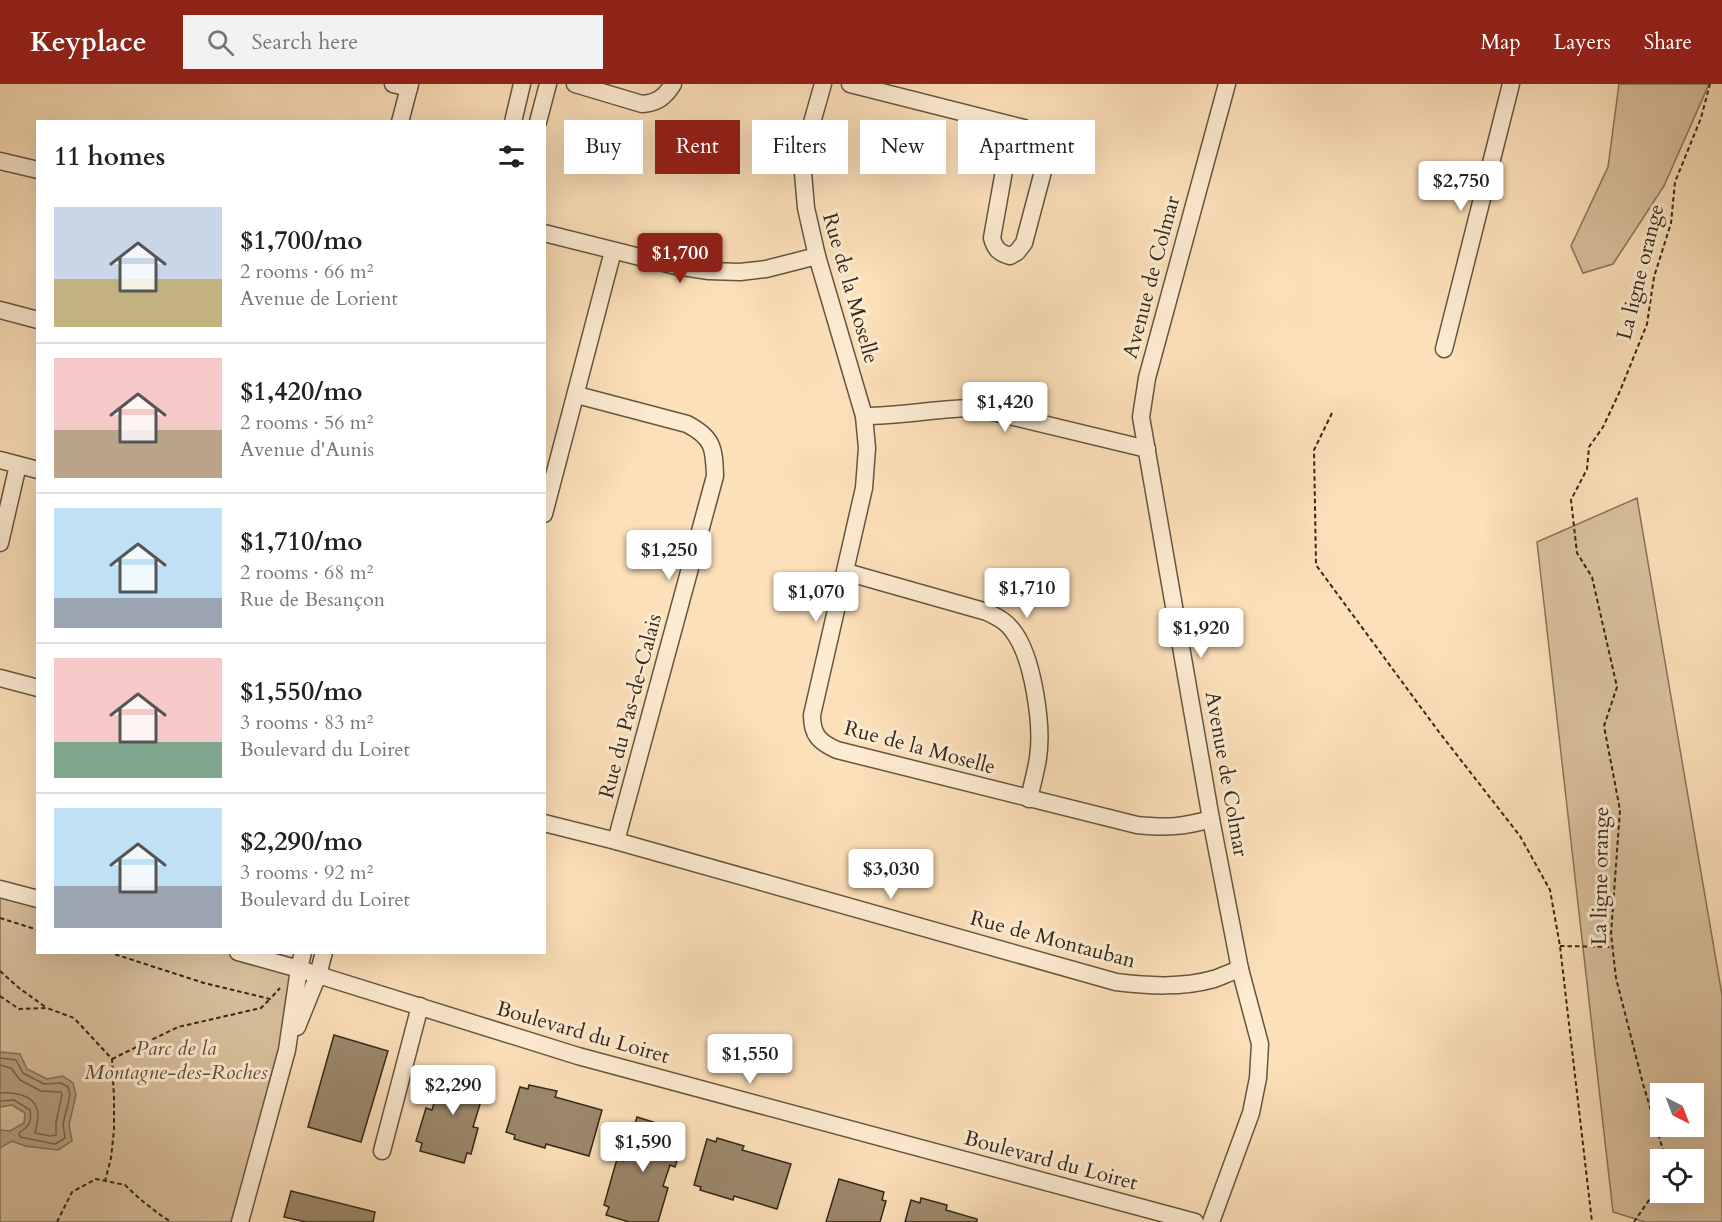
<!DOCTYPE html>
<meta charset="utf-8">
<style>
:root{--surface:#fff;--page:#f2f2f2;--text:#222;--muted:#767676;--line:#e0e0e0;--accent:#8f2418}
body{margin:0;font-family:Cardo,serif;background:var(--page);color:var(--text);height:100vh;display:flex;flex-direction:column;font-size:22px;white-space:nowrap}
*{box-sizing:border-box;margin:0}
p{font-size:20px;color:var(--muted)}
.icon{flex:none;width:33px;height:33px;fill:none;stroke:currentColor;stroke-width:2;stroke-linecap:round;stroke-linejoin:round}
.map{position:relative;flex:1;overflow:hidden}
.panel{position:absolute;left:36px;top:36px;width:510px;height:834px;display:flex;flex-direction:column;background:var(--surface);border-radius:0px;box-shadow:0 6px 24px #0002}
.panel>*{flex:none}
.guide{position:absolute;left:564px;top:36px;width:570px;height:54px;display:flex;gap:12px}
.needle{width:39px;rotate:138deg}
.controls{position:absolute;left:1650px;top:999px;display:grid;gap:12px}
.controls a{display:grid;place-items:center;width:54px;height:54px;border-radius:0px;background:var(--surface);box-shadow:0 6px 24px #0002;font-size:30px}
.price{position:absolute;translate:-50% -51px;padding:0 14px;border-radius:6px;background:#fff;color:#222;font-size:20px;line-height:39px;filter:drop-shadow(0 2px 3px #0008)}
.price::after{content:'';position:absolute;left:50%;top:36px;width:18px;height:14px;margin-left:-9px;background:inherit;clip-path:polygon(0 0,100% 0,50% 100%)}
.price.on{background:var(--accent);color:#fff}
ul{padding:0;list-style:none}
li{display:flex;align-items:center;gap:18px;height:150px;padding:0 18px}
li+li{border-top:2px solid var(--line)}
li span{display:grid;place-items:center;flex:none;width:168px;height:120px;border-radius:0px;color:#555}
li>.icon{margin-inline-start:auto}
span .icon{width:72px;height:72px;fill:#fffc;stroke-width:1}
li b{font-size:26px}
h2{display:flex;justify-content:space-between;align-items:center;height:72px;padding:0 18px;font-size:26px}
.pill{padding:0 21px;border-radius:0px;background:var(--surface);box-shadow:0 6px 24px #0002;font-size:21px;line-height:54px}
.pill.on{background:var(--accent);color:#fff}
header{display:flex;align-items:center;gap:36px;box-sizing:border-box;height:84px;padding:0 30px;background:var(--accent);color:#fff}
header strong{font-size:28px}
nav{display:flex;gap:33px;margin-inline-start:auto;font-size:21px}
.search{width:420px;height:54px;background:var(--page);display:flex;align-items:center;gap:15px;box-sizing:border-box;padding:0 21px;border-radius:0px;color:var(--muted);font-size:22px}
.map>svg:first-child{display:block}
</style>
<header>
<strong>Keyplace</strong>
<div class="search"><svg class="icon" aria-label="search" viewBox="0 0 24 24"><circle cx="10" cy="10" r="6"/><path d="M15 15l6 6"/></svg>Search here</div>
<nav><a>Map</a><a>Layers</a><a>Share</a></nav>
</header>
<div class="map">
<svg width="1722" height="1138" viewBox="0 0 1722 1138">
<rect width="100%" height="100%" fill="#fce0b9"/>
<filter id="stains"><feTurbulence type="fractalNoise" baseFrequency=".00333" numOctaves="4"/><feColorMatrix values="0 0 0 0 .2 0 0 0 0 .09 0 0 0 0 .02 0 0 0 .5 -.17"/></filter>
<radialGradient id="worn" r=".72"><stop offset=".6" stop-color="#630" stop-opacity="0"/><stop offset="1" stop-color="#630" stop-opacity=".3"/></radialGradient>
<g fill="#dac19e" stroke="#86745c" stroke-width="1.5" fill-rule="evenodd">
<polygon points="1619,0 1709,0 1664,102 1613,180 1583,189 1571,162 1608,83"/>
<path d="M1637 414 1722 911V1138H1645L1613 1128 1537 458ZM1660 1010H1694V1042H1660ZM1660 1076H1694V1108H1660Z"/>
<polygon points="0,805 37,815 38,868 238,869 299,885 241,1138 0,1138"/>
</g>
<polygon fill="#b8a183" stroke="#837159" stroke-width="1.5" points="0,968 20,970 27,985 47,995 63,992 73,999 76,1011 69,1041 72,1057 58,1066 25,1062 12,1057 0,1064 0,1046 10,1047 24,1039 25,1029 12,1021 0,1023"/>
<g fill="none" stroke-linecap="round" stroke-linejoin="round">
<g stroke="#76644e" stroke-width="1.5">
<path d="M0 974 16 976 23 989 44 1000 61 999 68 1003 70 1011 63 1040 65 1054 55 1060 20 1053 19 1049C29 1042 32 1039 30 1026L14 1016 0 1017"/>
<path d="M0 981 11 984 20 996 41 1007 61 1008 62 1011 56 1038V1051L50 1052 35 1049C36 1042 40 1033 37 1025 33 1010 12 1008 0 1009"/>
</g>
</g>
<g fill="#9c886c" stroke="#332819" stroke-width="1.5">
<polygon points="334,951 388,967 361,1058 308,1043"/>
<polygon points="445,982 488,994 473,1043 478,1044 471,1070 467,1069 464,1079 420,1067 422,1059 416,1057 426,1024 432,1026"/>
<polygon points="529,1001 557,1007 555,1013 602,1026 589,1072 546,1060 545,1064 514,1055 515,1051 506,1048 520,1003 528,1005"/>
<polygon points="637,1033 682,1047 679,1056 683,1058 675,1083 670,1081 663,1102 668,1104 658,1138 629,1138 606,1131 609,1123 604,1121 617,1075 623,1077"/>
<polygon points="717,1054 744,1062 742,1066 791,1080 777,1125 734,1112 733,1116 700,1106 701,1103 694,1101 707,1055 716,1058"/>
<polygon points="839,1095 884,1108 882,1116 886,1117 880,1138 826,1138"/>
<polygon points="291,1107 375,1128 373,1138 306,1138 284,1133"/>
<polygon points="921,1114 947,1121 946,1126 977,1135 977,1138 905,1138 911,1116 920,1119"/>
</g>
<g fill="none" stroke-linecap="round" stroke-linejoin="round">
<defs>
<g id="minor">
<polyline points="393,0 409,4"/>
<path d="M575 0 642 20C657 19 665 13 673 0"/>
<path d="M823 0 807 56 803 89 806 124 817 172 864 332 867 364 864 404 812 631C812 651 819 658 837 666L1137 741C1167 744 1183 743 1211 735"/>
<path d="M850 0 1024 44 1037 51 1043 61 1046 76 1024 159 1017 168 1010 172C999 169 995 165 992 154L1012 42"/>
<polyline points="400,38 410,0"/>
<polyline points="513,38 522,0"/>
<polyline points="538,38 548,0"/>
<polyline points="0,77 38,86"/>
<polyline points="544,149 676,182 709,187 740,188 766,185 817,172"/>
<polyline points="0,226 38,236"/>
<polyline points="1444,265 1511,0"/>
<path d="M577 311 687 340C714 354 714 365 715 392L616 757"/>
<path d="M864 332C902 332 939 324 976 324L1147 365"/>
<polyline points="0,376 38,386"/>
<polyline points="544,430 613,167"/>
<polyline points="0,459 18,381"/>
<path d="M846 488 987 528C997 533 1006 537 1013 547 1033 573 1043 641 1038 674 1036 687 1032 701 1029 715"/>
<polyline points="0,594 38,604"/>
<path d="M544 739 616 757 1116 898C1148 902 1182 904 1214 895 1222 892 1231 888 1240 885"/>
<polyline points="0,805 38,815"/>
<polyline points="238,868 299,885 578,972 1195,1138"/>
<polyline points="297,943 318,891 324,868"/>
<polyline points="382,1067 420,922"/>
<polyline points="240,1138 287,966 299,885 303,868"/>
<polyline points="1211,1138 1251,1029 1258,994 1260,960 1240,885 1211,735 1141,333 1147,294 1227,0"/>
</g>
</defs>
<use href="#minor" stroke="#655641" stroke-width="19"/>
<g stroke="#332819" stroke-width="2" stroke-dasharray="4.5 3" stroke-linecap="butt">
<polyline points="1332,329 1314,366 1316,481 1439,648 1520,752 1550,806 1560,862 1592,1138"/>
<polyline points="0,834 38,846"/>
<polyline points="1560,862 1613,863"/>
<polyline points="108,868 204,899 270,915 280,904"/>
<polyline points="0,887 19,904 47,924"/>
<polyline points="0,912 19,925 47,924 74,934 112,975 114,1014 114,1046 111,1074 105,1097"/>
<polyline points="112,975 178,943 261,924 270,915"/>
<polyline points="1666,1076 1643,1000 1616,894 1611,850 1620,726 1604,642 1617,603 1592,493 1577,469 1571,416 1587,385 1589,363 1603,343 1620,307 1647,240 1654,193 1671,139 1675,98 1701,34 1710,0"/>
<polyline points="57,1138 72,1108 96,1095 125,1101 141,1116 163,1133 172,1138"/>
<polyline points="1634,1138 1660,1100"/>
</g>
<use href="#minor" stroke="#fdebd2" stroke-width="16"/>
</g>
<g text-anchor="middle" stroke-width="6" stroke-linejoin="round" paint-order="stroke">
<g font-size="21" fill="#332819" stroke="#fdebd2">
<text transform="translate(1640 188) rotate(-76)" y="7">La ligne orange</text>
<text transform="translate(1151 193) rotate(-75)" y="7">Avenue de Colmar</text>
<text transform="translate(851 204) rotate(74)" y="7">Rue de la Moselle</text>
<text transform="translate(630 622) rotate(-75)" y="7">Rue du Pas-de-Calais</text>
<text transform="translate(920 663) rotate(15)" y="7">Rue de la Moselle</text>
<text transform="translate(1227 690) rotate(80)" y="7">Avenue de Colmar</text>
<text transform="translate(1600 792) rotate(-89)" y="7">La ligne orange</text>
<text transform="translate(1053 855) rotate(15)" y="7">Rue de Montauban</text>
<text transform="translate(583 948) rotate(16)" y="7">Boulevard du Loiret</text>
<text transform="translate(1051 1076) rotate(15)" y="7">Boulevard du Loiret</text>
</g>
<g font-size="21" font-style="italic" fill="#5d4e3a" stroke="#fdebd2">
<text x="176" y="971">Parc de la<tspan x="176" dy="24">Montagne-des-Roches</tspan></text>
</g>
</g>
<rect width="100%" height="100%" filter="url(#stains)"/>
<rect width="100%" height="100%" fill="url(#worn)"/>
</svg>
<div class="controls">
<a><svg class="needle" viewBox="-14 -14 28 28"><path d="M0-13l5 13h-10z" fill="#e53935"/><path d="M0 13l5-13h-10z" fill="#767676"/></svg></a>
<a><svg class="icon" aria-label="locate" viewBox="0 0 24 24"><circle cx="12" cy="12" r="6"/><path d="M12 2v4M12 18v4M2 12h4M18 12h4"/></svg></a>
</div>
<b class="price" style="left:1461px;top:128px">$2,750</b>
<b class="price on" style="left:680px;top:200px">$1,700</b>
<b class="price" style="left:1005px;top:349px">$1,420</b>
<b class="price" style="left:669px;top:497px">$1,250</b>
<b class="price" style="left:1027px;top:535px">$1,710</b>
<b class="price" style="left:816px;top:539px">$1,070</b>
<b class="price" style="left:1201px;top:575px">$1,920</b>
<b class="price" style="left:891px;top:816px">$3,030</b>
<b class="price" style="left:750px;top:1001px">$1,550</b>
<b class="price" style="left:453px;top:1032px">$2,290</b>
<b class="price" style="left:643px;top:1089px">$1,590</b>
<div class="guide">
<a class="pill">Buy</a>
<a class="pill on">Rent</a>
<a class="pill">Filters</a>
<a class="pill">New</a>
<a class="pill">Apartment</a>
</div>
<section class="panel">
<h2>11 homes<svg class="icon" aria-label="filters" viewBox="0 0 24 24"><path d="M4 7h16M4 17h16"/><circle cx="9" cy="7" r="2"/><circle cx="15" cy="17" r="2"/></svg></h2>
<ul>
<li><span style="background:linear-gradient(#c9d6e8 60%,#c2b280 0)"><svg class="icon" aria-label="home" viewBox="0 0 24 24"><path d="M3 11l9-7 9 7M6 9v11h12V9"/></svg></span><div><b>$1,700/mo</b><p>2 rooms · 66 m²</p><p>Avenue de Lorient</p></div></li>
<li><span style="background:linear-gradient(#f6c9c9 60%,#b9a48a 0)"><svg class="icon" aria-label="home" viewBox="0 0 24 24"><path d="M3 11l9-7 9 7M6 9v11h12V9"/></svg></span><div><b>$1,420/mo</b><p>2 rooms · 56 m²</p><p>Avenue d'Aunis</p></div></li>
<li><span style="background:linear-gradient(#bfe0f5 75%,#9aa5b1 0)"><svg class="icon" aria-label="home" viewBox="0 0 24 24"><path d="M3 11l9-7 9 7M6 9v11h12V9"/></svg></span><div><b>$1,710/mo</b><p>2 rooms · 68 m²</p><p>Rue de Besançon</p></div></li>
<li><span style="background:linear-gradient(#f6c9c9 70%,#7fa58c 0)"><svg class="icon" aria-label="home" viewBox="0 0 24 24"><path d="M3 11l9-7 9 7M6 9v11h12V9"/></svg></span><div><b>$1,550/mo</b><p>3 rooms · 83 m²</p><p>Boulevard du Loiret</p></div></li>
<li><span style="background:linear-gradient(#bfe0f5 65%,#9aa5b1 0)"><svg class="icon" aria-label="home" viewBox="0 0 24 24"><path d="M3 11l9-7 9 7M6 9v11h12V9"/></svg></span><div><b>$2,290/mo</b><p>3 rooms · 92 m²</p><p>Boulevard du Loiret</p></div></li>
</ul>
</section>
</div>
